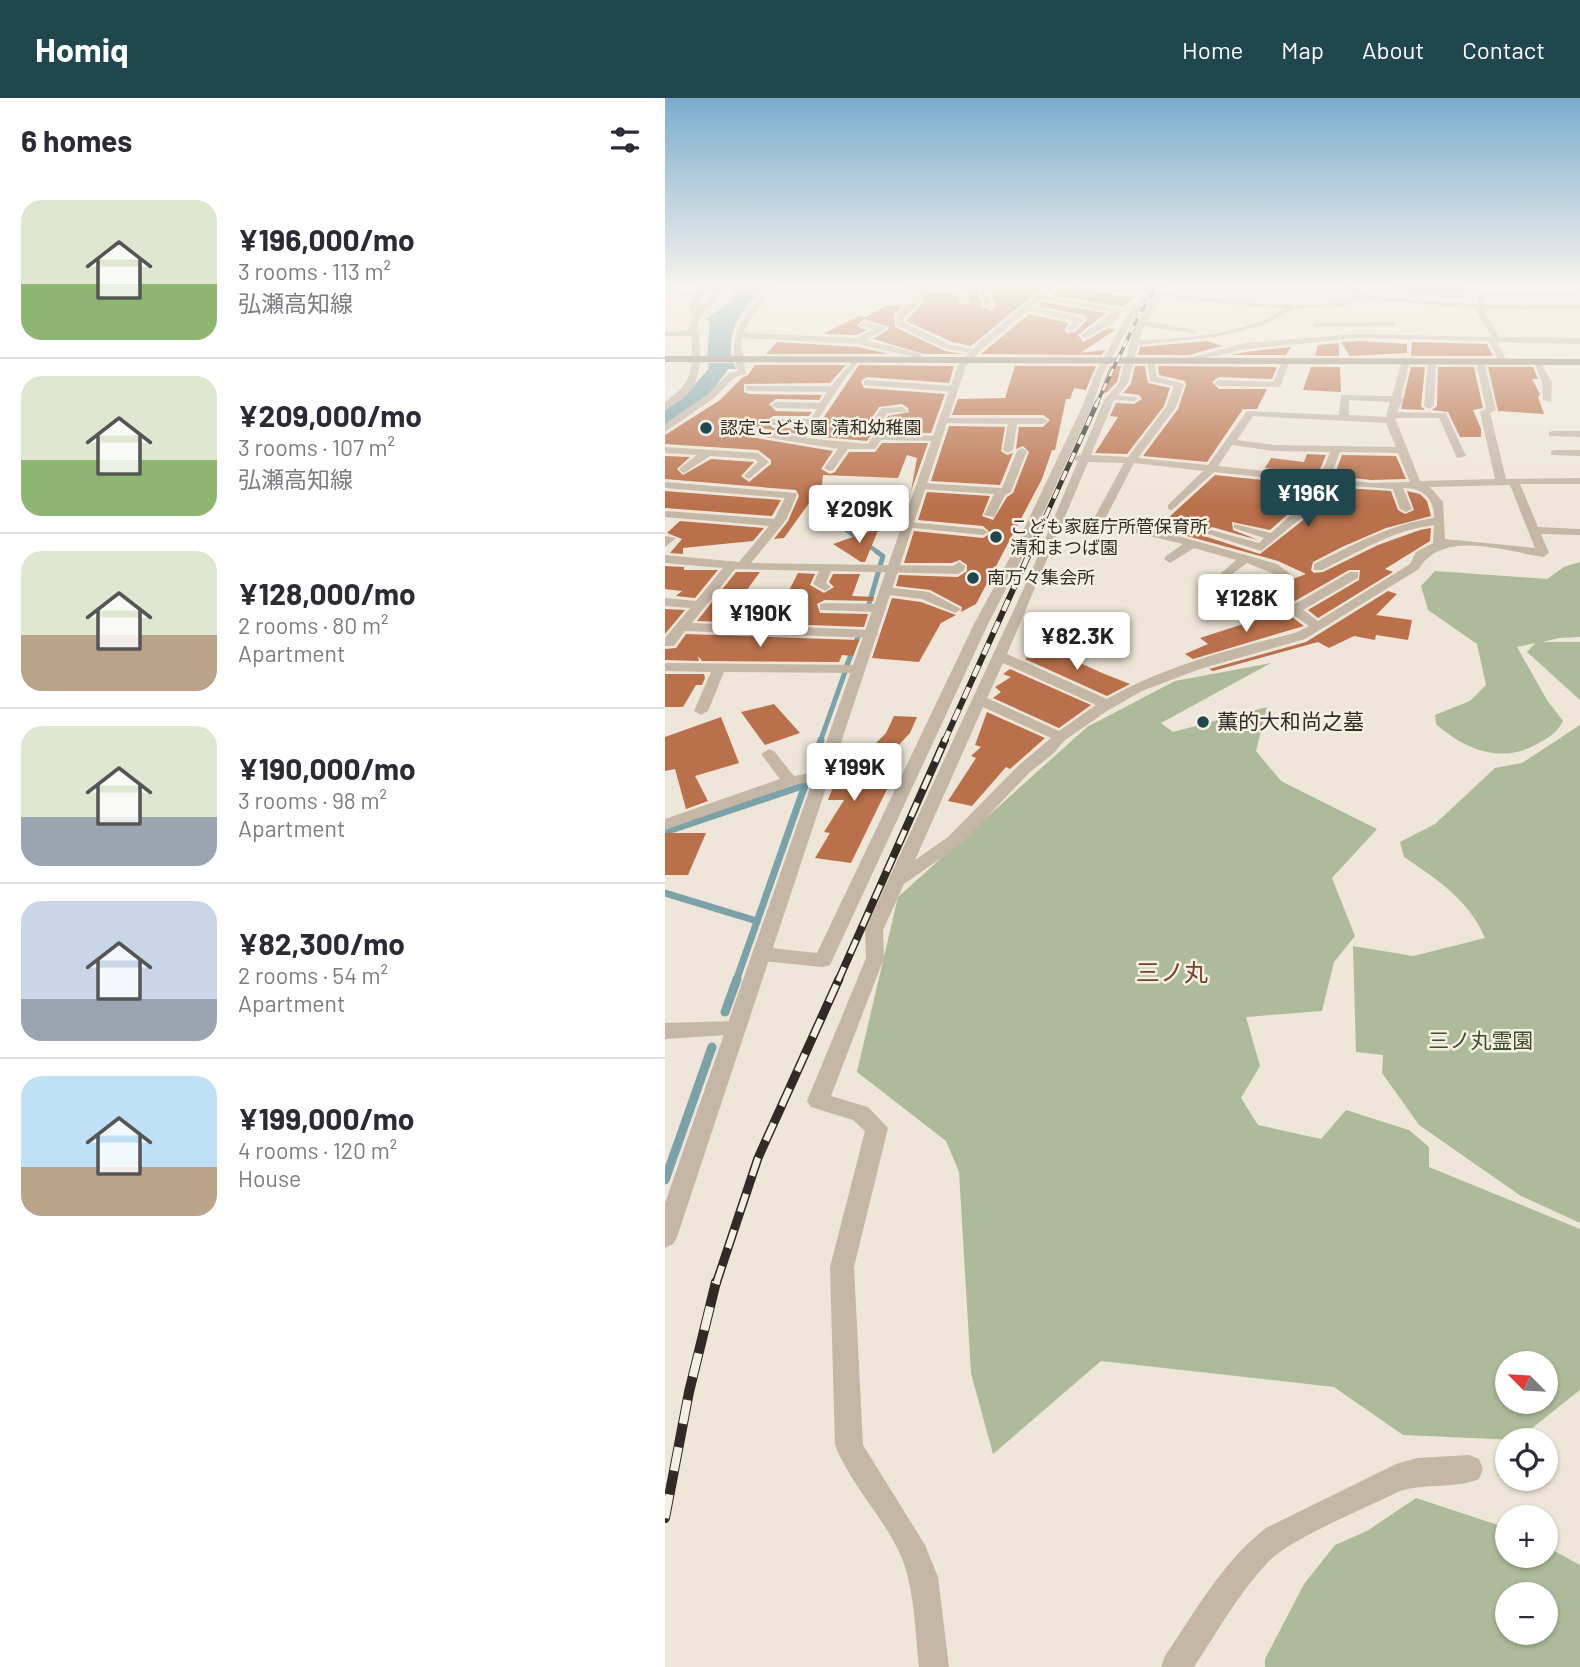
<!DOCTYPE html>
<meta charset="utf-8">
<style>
:root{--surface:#fff;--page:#f7f7f7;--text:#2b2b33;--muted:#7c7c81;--line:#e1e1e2;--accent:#20474e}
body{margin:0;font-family:Barlow,"Noto Sans JP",sans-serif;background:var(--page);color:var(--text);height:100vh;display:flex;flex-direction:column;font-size:26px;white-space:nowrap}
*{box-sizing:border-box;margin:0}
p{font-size:23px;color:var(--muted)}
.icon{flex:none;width:38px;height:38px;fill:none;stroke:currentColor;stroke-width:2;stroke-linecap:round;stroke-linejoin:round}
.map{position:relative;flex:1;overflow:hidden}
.details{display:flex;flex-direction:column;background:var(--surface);width:665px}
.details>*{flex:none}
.needle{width:46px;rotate:294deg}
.controls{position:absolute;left:830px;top:1253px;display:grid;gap:14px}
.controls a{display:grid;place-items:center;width:63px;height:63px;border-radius:50%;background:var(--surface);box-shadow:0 2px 5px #0004;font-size:35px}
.price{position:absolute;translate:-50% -60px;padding:0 16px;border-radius:7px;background:#fff;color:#222;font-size:23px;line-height:46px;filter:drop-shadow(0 2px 4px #0008)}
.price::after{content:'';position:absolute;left:50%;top:42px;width:21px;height:16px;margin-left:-10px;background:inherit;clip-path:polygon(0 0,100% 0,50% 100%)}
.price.active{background:var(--accent);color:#fff}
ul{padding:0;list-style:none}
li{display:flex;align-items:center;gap:21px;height:175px;padding:0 21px}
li+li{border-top:2px solid var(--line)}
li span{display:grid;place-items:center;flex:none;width:196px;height:140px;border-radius:21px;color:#555}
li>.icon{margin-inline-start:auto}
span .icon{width:84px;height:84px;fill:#fffc;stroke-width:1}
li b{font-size:30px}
h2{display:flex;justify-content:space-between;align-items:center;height:84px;padding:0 21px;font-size:30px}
header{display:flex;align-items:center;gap:42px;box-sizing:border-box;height:98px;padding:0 35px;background:var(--accent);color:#fff}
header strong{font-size:33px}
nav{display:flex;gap:38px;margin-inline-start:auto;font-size:24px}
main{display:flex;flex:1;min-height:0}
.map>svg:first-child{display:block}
</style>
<header>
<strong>Homiq</strong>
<nav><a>Home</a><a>Map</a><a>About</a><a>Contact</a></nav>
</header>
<main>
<section class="details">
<h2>6 homes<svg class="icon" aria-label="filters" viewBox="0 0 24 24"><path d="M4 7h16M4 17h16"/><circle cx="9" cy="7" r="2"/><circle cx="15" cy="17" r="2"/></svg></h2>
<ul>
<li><span style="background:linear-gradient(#dfe7d0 60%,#8fb573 0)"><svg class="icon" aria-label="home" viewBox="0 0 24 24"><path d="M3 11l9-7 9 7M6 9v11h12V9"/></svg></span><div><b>¥196,000/mo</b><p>3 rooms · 113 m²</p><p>弘瀬高知線</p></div></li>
<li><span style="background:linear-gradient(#dfe7d0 60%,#8fb573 0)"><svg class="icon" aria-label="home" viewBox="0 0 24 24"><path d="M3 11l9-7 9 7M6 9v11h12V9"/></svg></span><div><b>¥209,000/mo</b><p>3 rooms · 107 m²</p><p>弘瀬高知線</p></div></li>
<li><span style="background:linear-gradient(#dfe7d0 60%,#b9a48a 0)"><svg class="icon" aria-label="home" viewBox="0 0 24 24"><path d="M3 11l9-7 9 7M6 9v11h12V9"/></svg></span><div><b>¥128,000/mo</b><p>2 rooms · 80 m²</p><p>Apartment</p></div></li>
<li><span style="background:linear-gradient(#dfe7d0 65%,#9aa5b1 0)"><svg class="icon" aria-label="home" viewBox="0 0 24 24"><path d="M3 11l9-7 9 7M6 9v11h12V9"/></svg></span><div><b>¥190,000/mo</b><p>3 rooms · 98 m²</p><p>Apartment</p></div></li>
<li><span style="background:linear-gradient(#c9d6e8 70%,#9aa5b1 0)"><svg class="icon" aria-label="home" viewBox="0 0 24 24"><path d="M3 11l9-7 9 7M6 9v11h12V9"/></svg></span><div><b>¥82,300/mo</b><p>2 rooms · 54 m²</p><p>Apartment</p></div></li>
<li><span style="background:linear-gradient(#bfe0f5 65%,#b9a48a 0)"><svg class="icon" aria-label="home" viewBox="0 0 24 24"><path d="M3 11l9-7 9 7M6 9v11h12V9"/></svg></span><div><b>¥199,000/mo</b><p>4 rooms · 120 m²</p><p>House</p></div></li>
</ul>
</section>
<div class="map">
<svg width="915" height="1569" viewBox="0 0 915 1569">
<rect width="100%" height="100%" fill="#eee6d8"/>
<g fill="#adbb9a" fill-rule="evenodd">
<path d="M725 188H799L798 199C775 203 746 200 724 192Z"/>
<path d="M915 464V539L894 540 877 544H915V602L862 554 870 545 852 549 882 602 898 623C891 636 883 640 870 647 835 666 799 651 771 626L770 617 805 603 821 587 812 546 763 512 756 488 770 473 882 481 899 469Z"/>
<path d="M606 565 496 625 508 634 602 609 591 653 616 683 712 731 667 780 690 838 669 864 657 913 581 919 595 968 576 1000 593 1027 656 1041 681 1012 744 1032 764 1049V1069L915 1131V1292L852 1342 738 1337 669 1289 436 1263 328 1356 306 1275 294 1074 281 1043 192 974 233 799 422 629 510 583ZM842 1265H880V1304H842Z"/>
<path d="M915 627V1125L856 1098 754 1027 717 975 718 957 691 954 688 848 748 858 820 840C804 802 773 782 739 759L735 744 770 726 830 670 857 665Z"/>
<path d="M751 1400 842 1430V1458H880V1448L915 1467V1569H600V1561L639 1486 670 1447 702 1433ZM880 1496V1535H842V1496Z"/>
</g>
<g fill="#7aa2a8">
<path d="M69 188H99C80 211 63 226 66 258H42L45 223 40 222 68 202V196L64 195Z"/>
<polygon points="43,265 69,265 71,271 63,271 46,295 0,328 0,312 22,296 44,270"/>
</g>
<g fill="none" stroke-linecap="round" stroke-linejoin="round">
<g stroke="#7aa2a8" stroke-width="3.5">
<polyline points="0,194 28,196"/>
<polyline points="44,195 53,188"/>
</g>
<polyline stroke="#7aa2a8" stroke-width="4.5" points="142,395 170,424 214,455"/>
<g stroke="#7aa2a8" stroke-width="5">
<polyline points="204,506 218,458 212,454"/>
<polyline points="182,567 193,539"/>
<polyline points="155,644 180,574"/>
</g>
<g stroke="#7aa2a8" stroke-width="7">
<polyline points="146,671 156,642"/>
<polyline points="0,734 140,687 71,883"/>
<polyline points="0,795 92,823"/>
</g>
<g stroke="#7aa2a8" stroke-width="9">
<polyline points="60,914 72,881"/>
<polyline points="0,1082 47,949"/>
</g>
</g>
<g fill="#ba714b">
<polygon points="301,188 312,188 317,209 326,213 330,209 325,188 379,188 306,248 287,244 241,223 258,205 256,196 290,195 295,206 305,206"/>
<polygon points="394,191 471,199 457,209 386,197"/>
<polygon points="378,204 441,215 413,237 418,244 444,230 450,232 415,255 440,252 437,257 316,256 364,216 404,225 399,232 402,235 410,234 422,222 419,217 373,208"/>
<polygon points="222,207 237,208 229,216 230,229 280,253 298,256 259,256 208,241 223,232 224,229 199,221 192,228 202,232 191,237 158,236 194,218 201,219"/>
<polygon points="542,243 557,248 524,257 473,257 475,249"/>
<polygon points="694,243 742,246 742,255 685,258 676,244"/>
<polygon points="112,244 193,249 224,256 101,256"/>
<polygon points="747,244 822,246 828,258 746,258"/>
<polygon points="674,245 674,258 650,258 653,247"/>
<polygon points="626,249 621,257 566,257 581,254"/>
<polygon points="90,267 181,267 165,285 79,286 79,294 84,296 157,297 154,302 111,301 104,306 111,313 147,314 144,318 108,318 101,323 108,330 136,330 133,336 90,329 85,331 85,339 168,353 156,371 165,376 170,374 184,354 210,354 217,345 263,345 246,393 252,360 242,357 233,380 158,377 157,387 119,440 109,441 123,423 134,398 131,392 0,381 0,358 25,359 12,371 18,377 46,361 89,364 76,378 84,384 106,366 106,362 93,352 0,346 0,337 55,302 77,280 83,277"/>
<polygon points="194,267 289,268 284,285 202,279 196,283 199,290 280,296 266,335 224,334 226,328 219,325 223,318 244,314 243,310 237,306 214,309 202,327 203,330 209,332 202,343 146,338"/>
<polygon points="350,268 431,268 421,292 409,290 405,301 401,301 390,352 387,352 377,381 311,506 296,514 297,509 265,492 231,488 234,477 293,479 302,473 302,467 295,462 287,465 239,465 249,433 318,440 326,435 318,428 253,422 262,394 325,398 317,418 328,422 342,399 348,395 364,354 358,348 351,351 354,329 378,329 385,322 378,317 287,317 293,301 340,300"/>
<polygon points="445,268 456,268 452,284 441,295 435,294"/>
<polygon points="470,268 480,268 483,285 505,290 499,308 462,356 430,355 453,319 445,318 451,305 469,306 477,301 474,297 458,295 466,286"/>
<polygon points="493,268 612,269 607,281 554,279 547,284 554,291 602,291 592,311 578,311 542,364 478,358 513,311 521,287 520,283 494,277"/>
<polygon points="646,269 675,269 676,294 638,292"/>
<polygon points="746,269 760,269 756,308 760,312 736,311"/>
<polygon points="773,269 809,269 818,310 808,312 816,331 816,339 795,339 783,314 767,312 772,308"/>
<polygon points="823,269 868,269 873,281 867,281 875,296 873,299 879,316 833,313"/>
<polygon points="284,328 340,329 336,353 342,357 348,355 335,387 266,383"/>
<polygon points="642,356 661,357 653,376 600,370 606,360 639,364"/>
<polygon points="677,357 731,358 741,381 706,382 669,378"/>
<polygon points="550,377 647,387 632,408 600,403 601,412 622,417 605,432 567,424 568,432 593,442 547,429 538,434 539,438 595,456 642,419 663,389 726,393 733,412 740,416 749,412 742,393 755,396 762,403 766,418 721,430 677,449 648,464 646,472 649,475 658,474 713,447 755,432 766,430 765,443 720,471 728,474 653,520 643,512 694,482 695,472 684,472 630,503 613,490 630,484 625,482 641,476 613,463 511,435 519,426 502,421"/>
<polygon points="0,393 116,402 107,418 0,410"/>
<polygon points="15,423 99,430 88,443 18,450 18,456 5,455 17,441 2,435"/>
<polygon points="214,430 200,464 196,464 168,446"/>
<polygon points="0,468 19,469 19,472 53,472 30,500 11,498 17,493 0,491"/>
<polygon points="71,474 95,474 73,504 117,506 133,475 150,476 145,487 159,495 169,489 164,484 168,476 195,476 187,498 209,499 208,503 160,502 152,506 155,515 203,516 199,529 32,523"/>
<polygon points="723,493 732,496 711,517 747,522 743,542 711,537 710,542 689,538 664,550 653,544 548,573 544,571 641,544"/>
<polygon points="227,500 256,504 291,517 276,525 254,564 207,560"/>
<polygon points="0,511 20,512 0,536"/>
<polygon points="619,513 639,528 528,561 520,556 543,546 535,540"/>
<polygon points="21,536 194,542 188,558 177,557 174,564 37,563 33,558 34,563 0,562 0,551 11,550"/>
<polygon points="380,549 437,575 465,586 442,598 360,561"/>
<polygon points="345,571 426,607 394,630 328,600 336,594 330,589 346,579 338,576"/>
<polygon points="0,576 39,576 40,580 37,587 31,587 18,609 0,609"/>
<polygon points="109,606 135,635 100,647 76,614"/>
<polygon points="322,614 380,640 345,671 341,669 307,708 283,703 311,660 306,658 316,649 310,647"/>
<polygon points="229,618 252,619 245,635 230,651 210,646 221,635"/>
<polygon points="56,619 74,665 30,678 43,703 21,711 10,671 0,673 0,639"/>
<polygon points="222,649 211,690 222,691 186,765 150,760 165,735 159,734 179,702 163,702 183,650"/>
<polygon points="0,735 41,735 23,777 0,777"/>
</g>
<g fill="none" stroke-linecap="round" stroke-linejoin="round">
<g fill="#c4b7a6" fill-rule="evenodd">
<path d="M35 188H43L33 211 55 188H63L36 218 31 232 34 235C36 270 38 295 0 311V304C30 282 27 272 26 238H0V234L23 233 28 217 24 209Z"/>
<path d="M105 188H113L87 218 78 235 192 240 210 231 195 228 198 224 222 230 201 242 256 256V262L249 264 248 259 193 246 77 240 76 248 81 276 70 279 49 300 0 334V326L43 296 64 275 73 273C60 236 82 215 105 188Z"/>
<polygon points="242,188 298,188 304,204 300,206 296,204 292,192 252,194 256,203 239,219 238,224 286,247 312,252 312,256 281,251 231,227 232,216 248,203"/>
<polygon points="314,188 322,188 327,210 320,208"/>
<path d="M394 188 480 193 483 188H491L487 194H491L495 188H503L499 195C544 199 651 218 689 198L677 188C689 188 698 197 714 199 747 202 780 204 813 206L814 196 818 194 915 196 912 200 820 198 821 207H915V211H821V217L835 239 915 240V246L832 244 842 264 838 267 834 264 824 243 694 240 581 251 520 265 516 262 581 245 694 236 827 239 813 217V211L695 200 679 208 629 211 598 227 551 239 473 247 463 285 453 297 474 300 469 303 449 302 426 357 463 359 501 309 509 288 485 283 482 260 489 262 492 279 519 286 511 309 473 360 543 367 582 313 674 317 676 297 727 298 737 263 741 260 745 263 736 299 738 301 732 314 781 315 801 358 792 360 774 320H730L755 383 830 381 815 314 821 311 811 264 815 261 819 264 831 312 825 315 841 381 915 380V386H855L873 429 915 431V437L876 436 884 455 878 459C840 453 777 431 754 471L640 541 535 571 477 593 442 613 400 642 388 656 365 674 295 747 239 786 218 832 219 860 166 998 203 1009 223 1030 189 1169 198 1347 260 1447 273 1479 284 1569H254C250 1533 250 1492 236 1458 219 1419 186 1388 170 1347L165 1169 200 1033 188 1022 146 1009 142 1003 201 860 200 832 364 479 413 363 406 360 416 357 439 302 454 285 469 231 489 199 484 198 468 221 438 276 427 309 360 454 323 526 165 867 158 869 97 863 90 861 88 856 90 851 97 849 152 855 309 526 348 454 417 309 430 276 460 221 477 197ZM496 199 620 211C579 237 521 241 474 242L479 228 528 235 532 233 482 223ZM684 302 725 304 721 319 684 317ZM588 318 721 325 731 349 609 347 572 342ZM567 347 609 353 665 354 655 379 553 368ZM675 354 733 355 745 384 706 385 665 380ZM423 364 459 365 421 435 423 437H431L437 427 518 446 501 458 499 461 505 465 529 450 571 462 553 478 559 482 582 465 612 477 593 488 612 504 585 512V518L590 519 619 510 644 528 630 535C566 551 500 568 442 601L342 556ZM469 365 538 373 503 407V411L507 412 549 374 652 385 633 411 602 405V409L627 416 606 435 569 426V430L599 440 594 445 546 432 540 435 596 453 640 417 662 386 728 391 735 411 741 414 747 411 738 390C758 390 769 400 769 420 725 426 688 447 649 466V472H657C694 454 728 432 769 427L768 445 751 454 745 466 653 523 638 512 693 480V474H685L630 506 608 489 627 477 612 466 502 435 440 421ZM845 387 870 450 780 441 778 404 765 389ZM338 565 431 607 394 633 322 600ZM318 609 386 640 353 668 283 739 250 762Z"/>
<polygon points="372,197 454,211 458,213 448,225 419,241 416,237 448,214 375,201"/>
<polygon points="362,208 418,220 419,222 408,232 402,232 409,223 359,212"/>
<polygon points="728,224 731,228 651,229 647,227 651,225"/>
<polygon points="192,258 196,261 178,283 141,340 203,346 213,331 204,328 216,310 237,309 242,312 240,314 222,315 215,326 224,329 220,336 271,338 276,341 275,343 216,342 210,351 183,351 168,372 164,373 159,370 173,351 87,337 87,333 91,332 137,339 135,337 141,327 108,327 103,324 108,321 145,321 152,311 111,310 106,307 111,304 155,305 162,294 84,293 81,292 81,288 166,288"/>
<polygon points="618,260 625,262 615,289 554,288 549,285 554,282 609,284"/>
<polygon points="767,260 771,263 769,308 764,311 759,308 763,263"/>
<polygon points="868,262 874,262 887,284 886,304 878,302 877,284"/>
<polygon points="202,282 289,288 294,291 289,294 199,287 199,283"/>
<polygon points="277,320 378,320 383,323 378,326 352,326 348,352 343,355 338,352 343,326 274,325 274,321"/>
<polygon points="888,333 915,333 915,339 884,338 884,334"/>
<polygon points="0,349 93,355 104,364 84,381 79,378 93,364 90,361 45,358 19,375 14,372 15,370 32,357 0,355"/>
<polygon points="357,350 362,353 346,394 340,397 329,419 319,417 329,396 256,391 251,388 256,385 337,390 352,353"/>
<polygon points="890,352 915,352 915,358 886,357 886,353"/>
<polygon points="0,384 131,395 132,397 121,422 86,465 288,468 294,464 300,468 299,472 293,476 166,473 161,485 166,489 160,493 148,486 154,473 70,471 27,525 207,532 214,536 207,540 20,533 9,548 0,548 0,540 25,510 0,508 0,500 31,503 58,470 0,465 0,457 74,464 104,428 0,419 0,413 109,421 120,400 0,390"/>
<polygon points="243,424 318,431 324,434 318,437 239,429 237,427"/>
<polygon points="1,438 11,440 0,449 0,438"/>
<polygon points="220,489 264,494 296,511 290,515 257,501 216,496 214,493"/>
<polygon points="160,505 215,506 221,510 215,514 155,512 155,506"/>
<polygon points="0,565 194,567 201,571 194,575 59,574 43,613 36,617 29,613 46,574 0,573"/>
<polygon points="104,651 109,653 129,678 157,673 165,678 163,681 128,687 0,732 0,721 115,681 96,656"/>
<polygon points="70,923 77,926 80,931 77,936 0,941 0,925"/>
<path d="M804 1357 814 1361 818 1371 814 1381C790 1391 761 1385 735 1393 701 1410 628 1439 603 1464 574 1495 552 1534 529 1569H496L500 1558C530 1514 558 1463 601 1430L731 1366 752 1360Z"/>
</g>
<polygon fill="#c4b7a6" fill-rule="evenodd" points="384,188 393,188 317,251 301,268 12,1139 8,1146 0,1150 0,1105 293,267 311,247"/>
<polygon fill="#988678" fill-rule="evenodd" points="0,258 915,261 915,267 0,264"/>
<defs>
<polyline id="rail-far5" points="431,307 474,217 492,188"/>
<polyline id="rail-far4" points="364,455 432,305"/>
<polyline id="rail-far3" points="279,644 365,454"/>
<polyline id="rail-far2" points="173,883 280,642"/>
<polyline id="rail-far1" points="51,1186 93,1060 174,881"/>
<polyline id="rail" points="0,1420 24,1294 51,1184"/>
</defs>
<use href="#rail-far5" stroke="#312b26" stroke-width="3.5"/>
<use href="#rail-far4" stroke="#312b26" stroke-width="5"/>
<use href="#rail-far3" stroke="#312b26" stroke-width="6"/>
<use href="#rail-far2" stroke="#312b26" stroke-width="8"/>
<use href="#rail-far1" stroke="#312b26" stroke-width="9"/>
<use href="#rail" stroke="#312b26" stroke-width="10"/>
<use href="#rail-far5" stroke="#f6f0e4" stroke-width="2.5" stroke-dasharray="8" stroke-linecap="butt"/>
<use href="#rail-far4" stroke="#f6f0e4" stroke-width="3.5" stroke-dasharray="10" stroke-linecap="butt"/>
<use href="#rail-far3" stroke="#f6f0e4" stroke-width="4.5" stroke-dasharray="12" stroke-linecap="butt"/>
<use href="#rail-far2" stroke="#f6f0e4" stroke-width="5" stroke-dasharray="15" stroke-linecap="butt"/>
<use href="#rail-far1" stroke="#f6f0e4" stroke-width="6" stroke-dasharray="19" stroke-linecap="butt"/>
<use href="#rail" stroke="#f6f0e4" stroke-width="8" stroke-dasharray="24" stroke-linecap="butt"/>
</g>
<linearGradient id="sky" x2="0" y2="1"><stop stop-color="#7cadce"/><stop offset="0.46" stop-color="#f7f4ed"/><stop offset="1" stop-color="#f7f4ed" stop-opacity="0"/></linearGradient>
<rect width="915" height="408" fill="url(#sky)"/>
<g fill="#20474e" stroke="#f6f0e4" stroke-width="2.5">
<circle cx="41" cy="330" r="7"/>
<circle cx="331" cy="439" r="7"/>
<circle cx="308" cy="480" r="7"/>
<circle cx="538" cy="624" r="7"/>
</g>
<g text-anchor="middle" stroke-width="5" stroke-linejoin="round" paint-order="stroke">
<g font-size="18" fill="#312b26" stroke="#f6f0e4" text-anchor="start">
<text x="55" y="336">認定こども園 清和幼稚園</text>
<text x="345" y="435">こども家庭庁所管保育所<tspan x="345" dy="21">清和まつば園</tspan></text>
<text x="322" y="486">南万々集会所</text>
</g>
<g font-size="21" fill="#312b26" stroke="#f6f0e4" text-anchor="start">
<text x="552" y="631">薫的大和尚之墓</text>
</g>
<g font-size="21" fill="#3e4d2c" stroke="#f6f0e4">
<text x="816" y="950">三ノ丸霊園</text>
</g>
<g font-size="24" fill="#784227" stroke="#f6f0e4">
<text x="507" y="883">三ノ丸</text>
</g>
</g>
</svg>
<div class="controls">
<a><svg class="needle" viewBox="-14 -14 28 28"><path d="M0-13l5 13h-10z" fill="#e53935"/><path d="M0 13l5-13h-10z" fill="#7c7c81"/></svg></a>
<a><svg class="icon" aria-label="locate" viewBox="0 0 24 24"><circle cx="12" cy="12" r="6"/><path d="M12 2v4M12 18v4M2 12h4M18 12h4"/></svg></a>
<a>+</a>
<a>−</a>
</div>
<b class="price active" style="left:643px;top:431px">¥196K</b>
<b class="price" style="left:194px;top:447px">¥209K</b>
<b class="price" style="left:581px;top:536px">¥128K</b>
<b class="price" style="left:95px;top:551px">¥190K</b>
<b class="price" style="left:412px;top:574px">¥82.3K</b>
<b class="price" style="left:189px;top:705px">¥199K</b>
</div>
</main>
